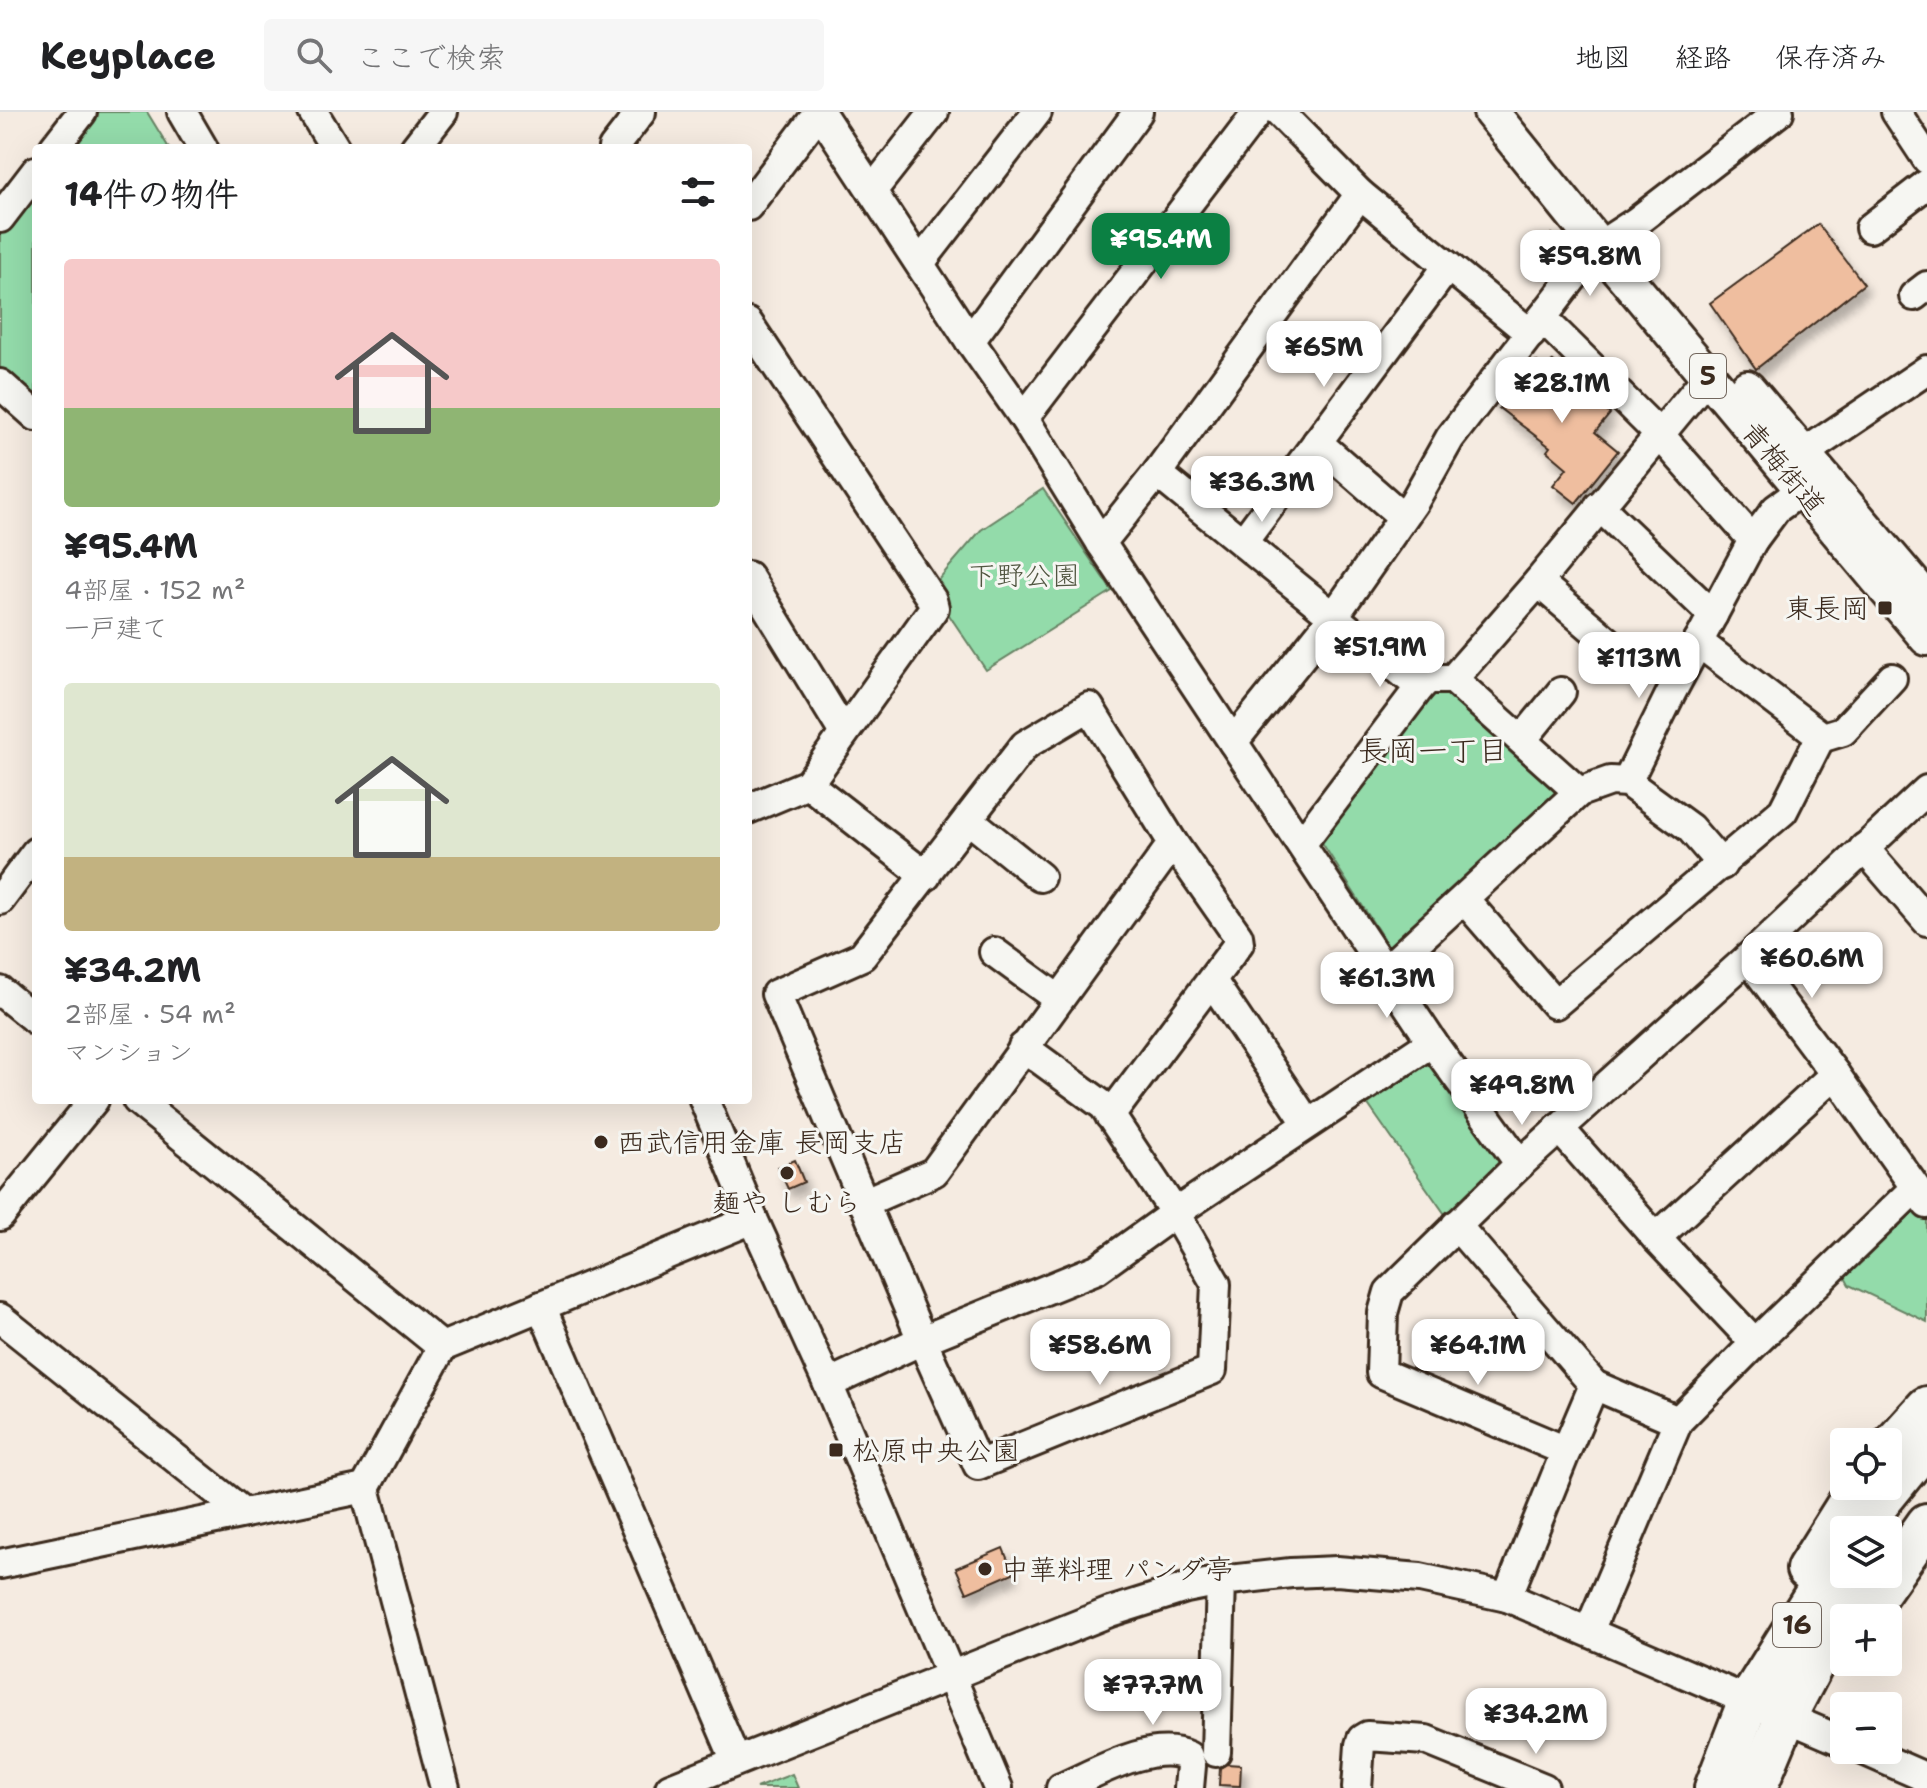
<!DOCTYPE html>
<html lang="ja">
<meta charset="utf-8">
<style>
:root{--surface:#fff;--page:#f6f6f6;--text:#202124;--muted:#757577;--line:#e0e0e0;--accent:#0b8043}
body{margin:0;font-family:"Shantell Sans","Klee One",sans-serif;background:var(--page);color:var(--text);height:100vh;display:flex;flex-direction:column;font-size:30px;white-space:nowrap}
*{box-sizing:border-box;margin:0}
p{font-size:26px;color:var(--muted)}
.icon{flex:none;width:44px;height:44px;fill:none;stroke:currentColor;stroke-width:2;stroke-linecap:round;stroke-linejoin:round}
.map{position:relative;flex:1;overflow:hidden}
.drawer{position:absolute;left:32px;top:32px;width:720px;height:960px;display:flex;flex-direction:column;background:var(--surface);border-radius:8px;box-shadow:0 8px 32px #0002}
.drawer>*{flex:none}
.tools{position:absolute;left:1830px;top:1316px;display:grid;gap:16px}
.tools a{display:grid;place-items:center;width:72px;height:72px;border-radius:8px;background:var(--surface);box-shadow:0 8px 32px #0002;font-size:40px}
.price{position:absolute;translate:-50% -68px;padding:0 18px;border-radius:16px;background:#fff;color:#222;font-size:26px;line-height:52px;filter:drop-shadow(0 2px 4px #0008)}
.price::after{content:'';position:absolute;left:50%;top:48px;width:24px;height:18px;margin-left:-12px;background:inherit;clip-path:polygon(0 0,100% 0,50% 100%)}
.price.active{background:var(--accent);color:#fff}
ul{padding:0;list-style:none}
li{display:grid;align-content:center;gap:16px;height:424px;padding:0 32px}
li span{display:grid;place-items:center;height:248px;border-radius:8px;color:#555}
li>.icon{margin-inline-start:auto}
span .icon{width:144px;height:144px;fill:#fffc;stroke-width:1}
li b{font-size:34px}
h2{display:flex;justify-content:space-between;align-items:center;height:96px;padding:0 32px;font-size:34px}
header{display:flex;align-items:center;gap:48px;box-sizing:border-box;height:112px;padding:0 40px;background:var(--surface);border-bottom:2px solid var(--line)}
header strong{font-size:38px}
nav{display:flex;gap:44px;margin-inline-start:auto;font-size:28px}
.search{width:560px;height:72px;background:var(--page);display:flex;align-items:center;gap:20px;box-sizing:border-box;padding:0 28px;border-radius:8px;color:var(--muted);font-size:30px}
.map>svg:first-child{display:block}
</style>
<header>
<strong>Keyplace</strong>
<div class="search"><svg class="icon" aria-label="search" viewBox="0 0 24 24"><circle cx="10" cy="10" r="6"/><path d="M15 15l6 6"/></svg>ここで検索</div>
<nav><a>地図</a><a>経路</a><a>保存済み</a></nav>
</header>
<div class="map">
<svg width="1927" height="1676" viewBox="0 0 1927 1676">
<defs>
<filter id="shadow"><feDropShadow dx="5" dy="9" stdDeviation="4" flood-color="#0004"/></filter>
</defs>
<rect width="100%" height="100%" fill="#f5ebe1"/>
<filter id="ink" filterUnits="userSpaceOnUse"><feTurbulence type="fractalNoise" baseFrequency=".0125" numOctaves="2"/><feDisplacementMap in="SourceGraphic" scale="16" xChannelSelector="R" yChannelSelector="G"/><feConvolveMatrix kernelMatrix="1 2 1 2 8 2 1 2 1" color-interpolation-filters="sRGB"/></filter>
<g filter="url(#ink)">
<g fill="#93dbaa" stroke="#678264" stroke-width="2">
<polygon points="97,0 147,0 169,36 69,36"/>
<polygon points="36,77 36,289 0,257 0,122"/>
<polygon points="1043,377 1112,479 986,558 931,476 981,418"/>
<polygon points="1444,571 1566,676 1390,837 1319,726 1434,572"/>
<polygon points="1436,946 1506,1056 1449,1108 1367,991"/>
<polygon points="1918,1089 1927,1100 1927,1210 1849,1173 1842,1160"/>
<polygon points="792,1662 798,1676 756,1676"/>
</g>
<g fill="#efbe9f" stroke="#3b2a1e" stroke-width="2" filter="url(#shadow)">
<polygon points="1818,112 1864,172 1756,257 1710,191"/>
<polygon points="1552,122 1571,140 1559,156 1538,136"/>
<polygon points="1536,249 1547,257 1553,249 1574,266 1570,270 1610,302 1595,320 1618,339 1576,391 1553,373 1567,356 1547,339 1550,335 1499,296"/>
<polygon points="795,1048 804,1070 788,1077 778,1055"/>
<polygon points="1003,1436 1013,1461 967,1481 956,1456"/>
<polygon points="1227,1652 1241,1653 1240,1674 1219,1673 1220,1656"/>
</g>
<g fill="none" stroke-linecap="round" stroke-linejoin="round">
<defs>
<g id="minor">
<polyline points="182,0 203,36"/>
<polyline points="313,0 335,36"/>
<polyline points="820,0 970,229 1024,306 1101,431 1233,630 1432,930 1520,1052"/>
<polyline points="1279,0 1360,82 1531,222"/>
<polyline points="1896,0 1927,47"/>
<polyline points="54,36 82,0"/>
<polyline points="415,36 443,0"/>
<polyline points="613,36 641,0"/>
<polyline points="872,79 934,0"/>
<polyline points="748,94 819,0"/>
<polyline points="0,106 36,59"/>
<polyline points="1870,116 1927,72"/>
<polyline points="920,151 1037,0"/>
<polyline points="1914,184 1927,174"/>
<polyline points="1542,206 1659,322 1753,428"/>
<polyline points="748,211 932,488 934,496 808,672 748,697"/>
<polyline points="970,229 1138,0"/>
<polyline points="0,272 36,304"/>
<polyline points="1024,306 1258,0"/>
<polyline points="1317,330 1403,405"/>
<polyline points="1804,341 1927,258"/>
<polyline points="1157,361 1420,575 1428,567 1453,567 1579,680"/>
<polyline points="1599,394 1713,503"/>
<polyline points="1243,430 1448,154"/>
<polyline points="1101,431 1157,361 1360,82"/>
<polyline points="748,464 844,621"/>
<polyline points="1538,470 1626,545"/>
<polyline points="1453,567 1538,470 1708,264"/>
<polyline points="1820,626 1843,619 1892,566"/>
<polyline points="1522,628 1561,580"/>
<polyline points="1233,630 1334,504 1414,390 1450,326 1585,150 1599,134 1636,110 1779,0"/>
<polyline points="1627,670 1671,581 1753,428 1776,397 1802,378"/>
<polyline points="808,672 926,764"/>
<polyline points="968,707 1040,765"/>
<polyline points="1302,731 1420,575"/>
<polyline points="1864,736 1927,809"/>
<polyline points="1464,787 1555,892 1783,699 1820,626 1816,620 1698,530"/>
<polyline points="0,788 36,740"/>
<polyline points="994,840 1058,887"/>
<polyline points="1748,846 1835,962 1927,1092"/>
<polyline points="1386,858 1579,680 1610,669 1627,670 1690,716 1722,753"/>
<polyline points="1212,869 1308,1012"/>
<polyline points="0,879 36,908"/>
<polyline points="1023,935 1104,994 1175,1101 1216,1172 1212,1258 978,1353 922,1228 776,882 862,844 1025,633 1089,595 1173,731 1238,824 1239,831 1110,1004"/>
<polyline points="137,988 442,1235"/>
<polyline points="704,988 753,1107 828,1272 998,1676"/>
<polyline points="1559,1016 1656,1126 1755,1231"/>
<polyline points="863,1091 934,1060 1173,731"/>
<polyline points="0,1104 94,988"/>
<polyline points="1456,1113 1594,1273 1566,1339"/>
<polyline points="1656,1126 1835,962"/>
<polyline points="541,1194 736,1649"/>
<polyline points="0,1206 244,1401"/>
<polyline points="828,1272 922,1228 1097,1157 1175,1101 1432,930"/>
<polyline points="1594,1273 1678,1309"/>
<polyline points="0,1452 365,1376"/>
<polyline points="1507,1485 1566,1339 1381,1261 1383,1201 1389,1180 1520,1052 1748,846 1927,678"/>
<polyline points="1589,1519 1678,1309 1755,1231 1914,1077"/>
<polyline points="1863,1638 1927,1666"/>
<polyline points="1216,1640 1221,1469"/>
<polyline points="445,1676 365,1376 442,1235 753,1107"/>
<polyline points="670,1676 1110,1500 1186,1476 1221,1469 1291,1461 1337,1459 1420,1466 1507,1485 1844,1630"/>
<path d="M1061 1676C1094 1662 1152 1627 1188 1644L1191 1654 1189 1676"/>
<polyline points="1357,1676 1360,1633 1362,1627 1367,1624 1426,1628 1544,1676"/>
</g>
<g id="major">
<polyline points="1491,0 1599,134 1927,526"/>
<polyline points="1747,276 1927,488"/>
</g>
<g id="highway">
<polyline points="1888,1338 1927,1295"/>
<polyline points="1857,1418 1927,1332"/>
<polyline points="1807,1457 1859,1374"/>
<polyline points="1861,1506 1927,1412"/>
<polyline points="1715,1676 1749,1588 1844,1436"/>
<polyline points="1756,1676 1786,1604 1852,1478 1862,1462"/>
</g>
</defs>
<use href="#minor" stroke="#3b2a1e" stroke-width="34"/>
<use href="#major" stroke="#3b2a1e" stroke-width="40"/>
<use href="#highway" stroke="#3b2a1e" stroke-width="46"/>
<use href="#minor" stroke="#f6f6f2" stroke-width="28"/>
<use href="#major" stroke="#f6f6f2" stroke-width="34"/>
<use href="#highway" stroke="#f6f6f2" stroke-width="40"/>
</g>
</g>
<g fill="#3b2a1e" stroke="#f6f6f2" stroke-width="3">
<rect x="1877" y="488" width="16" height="16" rx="4"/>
<circle cx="601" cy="1030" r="8"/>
<circle cx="787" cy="1061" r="8"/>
<rect x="828" y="1330" width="16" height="16" rx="4"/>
<circle cx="985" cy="1457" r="8"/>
</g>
<g text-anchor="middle" stroke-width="6" stroke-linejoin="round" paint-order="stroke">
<g fill="#f6f6f2" stroke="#73675e" stroke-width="2">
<rect x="1690" y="242" width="36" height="44" rx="6"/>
<rect x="1773" y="1491" width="48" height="44" rx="6"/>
</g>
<g font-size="26" font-weight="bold" fill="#3b2a1e">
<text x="1708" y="273">5</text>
<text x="1797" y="1522">16</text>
</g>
<g font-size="28" fill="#3b2a1e" stroke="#f6f6f2">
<text transform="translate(1784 356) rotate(50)" y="10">青梅街道</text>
</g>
<g font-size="28" fill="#515641" stroke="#f6f6f2">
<text x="1024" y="473">下野公園</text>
</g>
<g font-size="28" fill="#3b2a1e" stroke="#f6f6f2" text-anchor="start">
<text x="1869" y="506" text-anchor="end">東長岡</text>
<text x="617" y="1040">西武信用金庫 長岡支店</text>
<text x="787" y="1100" text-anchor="middle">麺や しむら</text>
<text x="852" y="1348">松原中央公園</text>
<text x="1001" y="1467">中華料理 パンダ亭</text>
</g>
<g font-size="30" fill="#3b2a1e" stroke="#f6f6f2">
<text x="1433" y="649">長岡一丁目</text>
</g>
</g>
</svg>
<div class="tools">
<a><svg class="icon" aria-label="locate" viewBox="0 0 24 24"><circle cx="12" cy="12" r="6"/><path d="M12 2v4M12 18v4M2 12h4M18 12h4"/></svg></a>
<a><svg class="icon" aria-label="layers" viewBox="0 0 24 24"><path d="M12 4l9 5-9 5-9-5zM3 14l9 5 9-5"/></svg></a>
<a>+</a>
<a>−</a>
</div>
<b class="price active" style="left:1161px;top:169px">¥95.4M</b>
<b class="price" style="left:1590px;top:186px">¥59.8M</b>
<b class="price" style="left:1324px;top:277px">¥65M</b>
<b class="price" style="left:1562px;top:313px">¥28.1M</b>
<b class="price" style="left:1262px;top:412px">¥36.3M</b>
<b class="price" style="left:1380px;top:577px">¥51.9M</b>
<b class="price" style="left:1639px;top:588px">¥113M</b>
<b class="price" style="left:1812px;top:888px">¥60.6M</b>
<b class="price" style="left:1387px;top:908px">¥61.3M</b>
<b class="price" style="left:1522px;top:1015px">¥49.8M</b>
<b class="price" style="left:1100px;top:1275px">¥58.6M</b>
<b class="price" style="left:1478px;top:1275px">¥64.1M</b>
<b class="price" style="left:1153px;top:1615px">¥77.7M</b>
<b class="price" style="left:1536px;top:1644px">¥34.2M</b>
<section class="drawer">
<h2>14件の物件<svg class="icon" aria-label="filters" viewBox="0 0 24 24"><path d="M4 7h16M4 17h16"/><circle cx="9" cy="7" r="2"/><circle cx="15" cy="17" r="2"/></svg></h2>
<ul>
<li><span style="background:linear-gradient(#f6c9c9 60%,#8fb573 0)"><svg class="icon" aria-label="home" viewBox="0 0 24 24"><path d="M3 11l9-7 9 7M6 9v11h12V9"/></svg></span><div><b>¥95.4M</b><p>4部屋 · 152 m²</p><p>一戸建て</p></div></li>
<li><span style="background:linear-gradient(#dfe7d0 70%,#c2b280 0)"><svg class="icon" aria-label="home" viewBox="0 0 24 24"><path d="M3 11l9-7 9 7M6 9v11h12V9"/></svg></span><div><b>¥34.2M</b><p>2部屋 · 54 m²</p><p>マンション</p></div></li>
</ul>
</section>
</div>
